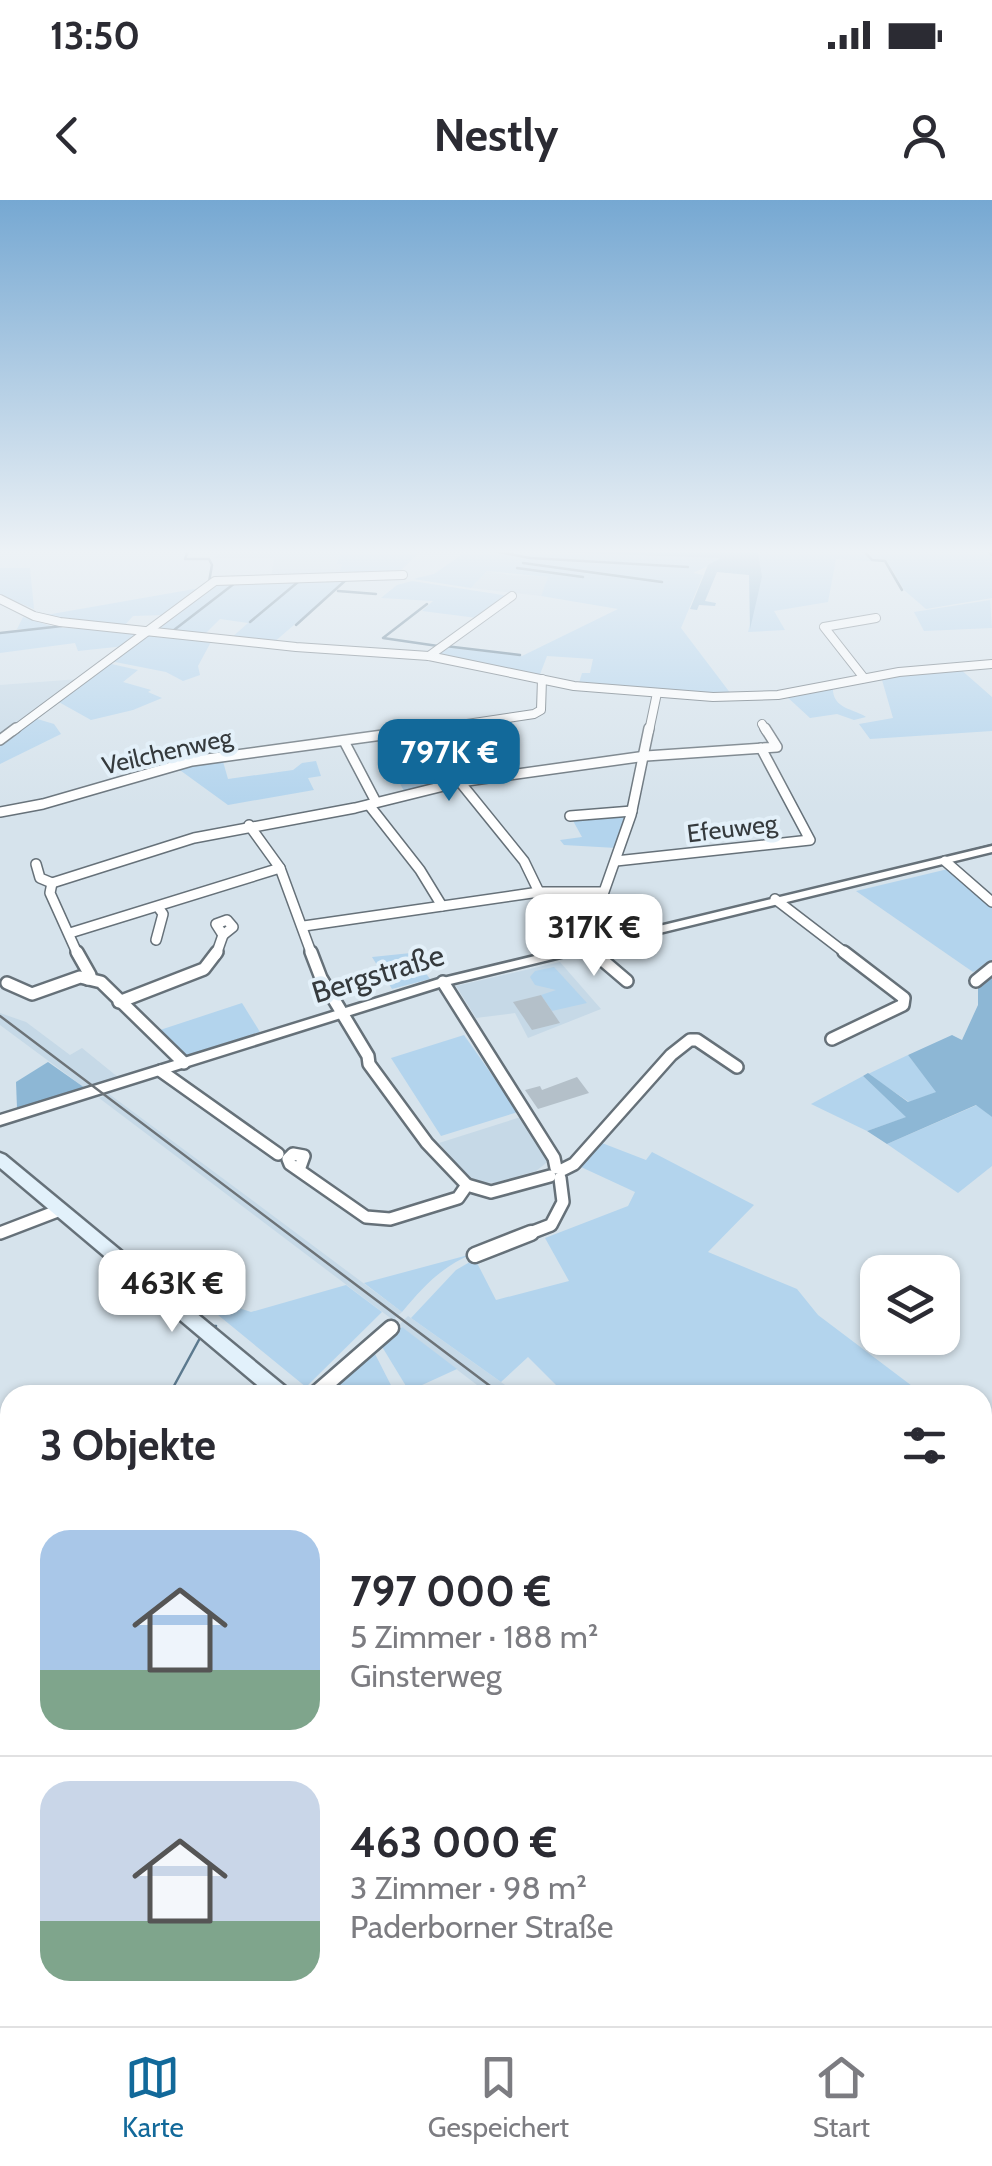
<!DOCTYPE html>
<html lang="de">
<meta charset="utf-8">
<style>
:root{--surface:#fff;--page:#f7f7f7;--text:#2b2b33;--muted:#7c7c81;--line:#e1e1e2;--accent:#12699a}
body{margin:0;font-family:Cabin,sans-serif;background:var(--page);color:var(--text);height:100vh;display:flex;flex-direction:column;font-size:38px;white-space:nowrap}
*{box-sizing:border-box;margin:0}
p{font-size:32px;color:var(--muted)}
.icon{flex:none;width:55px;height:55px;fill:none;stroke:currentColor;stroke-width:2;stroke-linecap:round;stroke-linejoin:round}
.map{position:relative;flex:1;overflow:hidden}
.drawer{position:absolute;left:0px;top:1185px;width:992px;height:642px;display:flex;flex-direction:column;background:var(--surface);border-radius:30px 30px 0 0;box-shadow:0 2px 8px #0004}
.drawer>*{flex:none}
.tools{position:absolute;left:860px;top:1055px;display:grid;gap:20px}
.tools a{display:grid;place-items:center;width:100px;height:100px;border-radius:20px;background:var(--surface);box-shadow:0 2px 8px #0004;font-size:50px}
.price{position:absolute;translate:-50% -85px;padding:0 22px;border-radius:20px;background:#fff;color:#222;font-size:32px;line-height:65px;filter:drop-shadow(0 2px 5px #0008)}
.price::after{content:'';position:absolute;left:50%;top:60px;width:30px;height:22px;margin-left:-15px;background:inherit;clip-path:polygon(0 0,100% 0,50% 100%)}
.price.current{background:var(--accent);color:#fff}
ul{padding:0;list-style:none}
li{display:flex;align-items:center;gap:30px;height:250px;padding:0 40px}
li+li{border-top:2px solid var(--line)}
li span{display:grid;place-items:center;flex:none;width:280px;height:200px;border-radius:30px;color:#555}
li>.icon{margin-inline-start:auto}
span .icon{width:120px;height:120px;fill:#fffc;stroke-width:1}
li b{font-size:42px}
h2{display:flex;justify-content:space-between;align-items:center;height:120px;padding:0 40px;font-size:42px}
.status{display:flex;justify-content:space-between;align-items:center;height:70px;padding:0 50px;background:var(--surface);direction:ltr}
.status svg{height:28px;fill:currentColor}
header{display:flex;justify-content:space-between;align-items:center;height:130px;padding:0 40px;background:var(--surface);font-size:45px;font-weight:700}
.tab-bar{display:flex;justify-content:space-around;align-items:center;height:140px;border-top:2px solid var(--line);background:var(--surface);font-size:28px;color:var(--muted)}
.tab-bar a{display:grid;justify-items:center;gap:5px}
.tab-bar .current{color:var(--accent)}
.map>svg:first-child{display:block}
</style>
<div class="status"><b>13:50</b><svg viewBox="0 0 49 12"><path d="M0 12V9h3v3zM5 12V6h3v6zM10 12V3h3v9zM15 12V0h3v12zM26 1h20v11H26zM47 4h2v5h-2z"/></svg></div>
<header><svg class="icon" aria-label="back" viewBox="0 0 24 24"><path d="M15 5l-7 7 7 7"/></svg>Nestly<svg class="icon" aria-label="person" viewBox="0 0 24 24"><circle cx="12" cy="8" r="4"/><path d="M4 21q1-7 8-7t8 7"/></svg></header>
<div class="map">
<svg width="992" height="1826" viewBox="0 0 992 1826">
<rect width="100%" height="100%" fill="#d6e3ec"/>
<g fill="#c6d9e7">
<polygon points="221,351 342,351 336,363 342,364 339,374 271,377 274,358 213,358"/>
<polygon points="487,371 510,375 549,377 541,396 471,388"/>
<polygon points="79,479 8,532 0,533 0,485"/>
<polygon points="560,762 601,809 528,838 515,813 476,818 456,786"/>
<polygon points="0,813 26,822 70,855 82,848 119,878 85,888 0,825"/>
<polygon points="109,894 268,1012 402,1112 393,1120 99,898"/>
<polygon points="524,916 550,960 536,971 494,983 472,981 439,943"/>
<polygon points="408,1116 519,1195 490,1195 399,1125"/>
</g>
<g fill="#b3d4ed">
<polygon points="342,351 421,351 397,374 339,374 342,364 336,364"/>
<polygon points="467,351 725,358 693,373 703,375 681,428 731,494 579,483 582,473 590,473 593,459 547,456 539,477 436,455 442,447 522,456 618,409 541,396 548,377 487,371 471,388 413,379 434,374"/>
<polygon points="621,351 863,351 871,361 836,359 828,402 774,411 785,430 748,432 762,377 749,353"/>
<polygon points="865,351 987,351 992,357 992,398 926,409 904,390 887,361 873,360"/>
<polygon points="0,368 30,368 34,409 0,395"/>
<polygon points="351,376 273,443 230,439 248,423 220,419 203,436 156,428 215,384"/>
<polygon points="412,381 509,396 477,418 422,411 433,401 381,398 397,385"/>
<polygon points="200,388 165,415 133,416 123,427 46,415"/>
<polygon points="990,400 992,428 924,431 914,412"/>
<polygon points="23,417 54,427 138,433 125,446 78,451 75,443 0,453 0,433 33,429 17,429"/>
<polygon points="147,433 212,440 198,466 200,475 183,481 166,472 110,461"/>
<polygon points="107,463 138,470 123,482 151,490 148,492 162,498 133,510 91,520 57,501"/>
<polygon points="959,468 992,497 992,531 870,539 859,524 893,518 882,480 860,484 859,480"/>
<path d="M833 488C832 509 855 509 866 517L854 520 837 514 810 518 785 495Z"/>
<polygon points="34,518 54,524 61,534 0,564 0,543"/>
<polygon points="443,529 448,538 473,534 473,544 494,544 496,575 404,591 386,557 429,552 435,542 433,531"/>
<polygon points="222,558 228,579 293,570 302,563 316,561 321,576 308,578 314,590 228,605 177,568"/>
<polygon points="625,614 616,648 564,645 560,640 582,637 571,617"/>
<polygon points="948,669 992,707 992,763 973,772 856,691"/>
<polygon points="411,753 430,779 392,789 372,757"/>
<polygon points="554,767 587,803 552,811 541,795 556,790 535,785 530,777 535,771"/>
<polygon points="242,803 260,832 181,857 154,832"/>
<polygon points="464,835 518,912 441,936 391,858"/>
<polygon points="908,855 937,892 909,902 868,874"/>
<polygon points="863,876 907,917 867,931 811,904"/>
<polygon points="977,905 992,917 992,966 958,993 887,944"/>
<polygon points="602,943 646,960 652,952 754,1005 708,1052 797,1089 818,1115 924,1195 566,1195 528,1157 501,1182 411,1118 456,1070 475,1059 496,1100 569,1081 545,1038 628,1006 635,992 581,967"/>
<path d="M472 1054C441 1067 423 1087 402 1112L364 1083Z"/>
<polygon points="346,1085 382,1112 306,1187 201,1101 212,1099 251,1112"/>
<polygon points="402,1127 457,1169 409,1191 381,1145"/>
<polygon points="374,1152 396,1195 325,1195"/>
<polygon points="983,1808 992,1816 992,1826 765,1826 769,1818 982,1818"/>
</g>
<g fill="#8db7d5">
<polygon points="508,351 758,353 762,377 750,429 749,375 717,372 705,401 716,403 715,406 699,405 697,410 690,409 708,365 721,358"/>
<polygon points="992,772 992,917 976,905 887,944 867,931 906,917 863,876 868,873 908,902 936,892 908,855 952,835 962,840 978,805 978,786"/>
<polygon points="48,862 85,888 17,908 16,882"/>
</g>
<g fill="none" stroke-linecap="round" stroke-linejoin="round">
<g stroke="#5c7a8f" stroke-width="2.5">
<polyline points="188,351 185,359 209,359 212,365 209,382"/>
<polyline points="494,351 530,358 688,367"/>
<polyline points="864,351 872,360 885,361 902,390"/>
<polyline points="988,351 992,355"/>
<polyline points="523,363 662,382"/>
<polyline points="517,368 583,377"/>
<polyline points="338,391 376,394"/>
<polyline points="427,404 383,438 438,446"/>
<polyline points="250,422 298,382"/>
<polyline points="296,425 347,379"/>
<polyline points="174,430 235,383"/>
<polyline points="0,433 62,426"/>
<polyline points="445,446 520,455"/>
<polyline points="945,657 992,645"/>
<polyline points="212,1126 216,1126"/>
<polyline points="169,1195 200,1138"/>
<polyline points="0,1279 10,1278"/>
</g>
<g stroke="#5c7a8f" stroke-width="4">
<polyline points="0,1499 10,1500"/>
<polyline points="0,1701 10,1714"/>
<polyline points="86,1818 93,1826"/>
</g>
</g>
<g fill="#b4c0c9">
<polygon points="541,795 560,823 532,830 513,802"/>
<polygon points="577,877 589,893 538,909 525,890 540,886 542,890"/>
</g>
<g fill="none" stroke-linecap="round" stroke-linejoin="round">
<defs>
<g id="minor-far4">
<polyline points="0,399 34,416 60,422 296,447 429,456 574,486 713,497 778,495 899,472 992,464"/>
<polyline points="429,456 512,396"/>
<polyline points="864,478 824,427 876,418"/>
<polyline points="762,524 766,531"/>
<polyline points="13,531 215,381 403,375"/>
<polyline points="420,531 534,514 541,510 542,479"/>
<polyline points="649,531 657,493"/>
</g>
<g id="minor-far3">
<polyline points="0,540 16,528"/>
<polyline points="345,543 376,602"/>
<polyline points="460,582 524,661 539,692"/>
<polyline points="369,605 420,670 442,706"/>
<polyline points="0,612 43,604 192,561 434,528"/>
<polyline points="570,616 632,611"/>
<polyline points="249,625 280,668 312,755"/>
<polyline points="616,661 810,640 761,548"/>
<polyline points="945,661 992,702"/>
<polyline points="36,664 40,678 52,683"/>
<polyline points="52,683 194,638 355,608 460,582 646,556 777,547 765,528"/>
<polyline points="52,683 50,693 78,755"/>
<polyline points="775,699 848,755"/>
<polygon points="227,720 233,727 223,735 216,724"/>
<polyline points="304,726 539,692 602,692"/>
<polyline points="70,733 280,668"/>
<polyline points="618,739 602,716 600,703 631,615 649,528"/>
<polyline points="156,740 163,714 158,707"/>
<polyline points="586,746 596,755"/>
<polyline points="216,755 223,735"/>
</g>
<g id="minor-far2">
<polyline points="77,752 90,775 88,779"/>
<polyline points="311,752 321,778 368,856 369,864 427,943 467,985"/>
<polyline points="593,752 627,781"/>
<polyline points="976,781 992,768"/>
<polyline points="443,782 554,958 556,968"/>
<polyline points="7,783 32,794 80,777 101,782 184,863"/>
<polyline points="119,802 204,769 217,752"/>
<polyline points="832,839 903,805 904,798 844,752"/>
<polyline points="161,871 278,954"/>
<polyline points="299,970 304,956 293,954 288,959 290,964 366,1017 390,1019 458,998 467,985 491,992 550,976"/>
<polyline points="562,970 574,964 671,855 690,840 697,840 737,867"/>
<polyline points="0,1033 60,1010"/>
<polyline points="525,1035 551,1025 563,1002 560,978"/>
</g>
<g id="minor-far1">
<polyline points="475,1055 531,1033"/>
<polyline points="314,1195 391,1128"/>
</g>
<g id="minor">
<polyline points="0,1508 10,1509"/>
<polyline points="659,1826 660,1818"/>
</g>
<polygon id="tertiary" points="992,646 992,652 446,785 0,925 0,915 439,779"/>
<g id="secondary">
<polygon points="0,953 5,955 288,1189 291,1195 269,1195 0,968"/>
<polygon points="982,1771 992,1775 992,1804 982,1800"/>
</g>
</defs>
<use href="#minor-far4" stroke="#667179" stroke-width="10"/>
<use href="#minor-far3" stroke="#667179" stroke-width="12"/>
<use href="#minor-far2" stroke="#667179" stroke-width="16"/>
<use href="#minor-far1" stroke="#667179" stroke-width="19"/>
<use href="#minor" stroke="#667179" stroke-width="22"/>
<use href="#tertiary" stroke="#667179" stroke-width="5"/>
<use href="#secondary" stroke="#667179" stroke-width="5"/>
<use href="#minor-far4" stroke="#fff" stroke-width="8"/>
<use href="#minor-far3" stroke="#fff" stroke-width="9"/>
<use href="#minor-far2" stroke="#fff" stroke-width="11"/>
<use href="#minor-far1" stroke="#fff" stroke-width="14"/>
<use href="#minor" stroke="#fff" stroke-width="18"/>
<use href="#tertiary" fill="#fff" fill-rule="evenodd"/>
<use href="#secondary" fill="#e2f1fb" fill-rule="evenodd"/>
<polyline stroke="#6c7378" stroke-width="2.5" points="0,816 502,1195"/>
<polyline stroke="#6c7378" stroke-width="4" points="982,1554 992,1561"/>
</g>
<linearGradient id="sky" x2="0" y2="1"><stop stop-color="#76a8d2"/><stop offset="0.58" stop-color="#edf2f6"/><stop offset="1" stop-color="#edf2f6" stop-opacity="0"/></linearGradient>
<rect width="992" height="606" fill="url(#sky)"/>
<g text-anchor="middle" stroke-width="8" stroke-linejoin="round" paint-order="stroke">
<g font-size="25" fill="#353a3d" stroke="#e3f0f9">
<text transform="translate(167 551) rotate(-13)" y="9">Veilchenweg</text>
<text transform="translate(732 628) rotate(-7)" y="9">Efeuweg</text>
</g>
<g font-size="30" fill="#353a3d" stroke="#e3f0f9">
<text transform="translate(378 774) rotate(-17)" y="10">Bergstraße</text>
</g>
</g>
</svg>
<div class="tools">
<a><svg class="icon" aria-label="layers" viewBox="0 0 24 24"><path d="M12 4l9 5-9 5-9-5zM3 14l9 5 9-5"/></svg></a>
</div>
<b class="price current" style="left:449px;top:604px">797K €</b>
<b class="price" style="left:594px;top:779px">317K €</b>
<b class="price" style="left:172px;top:1135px">463K €</b>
<section class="drawer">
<h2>3 Objekte<svg class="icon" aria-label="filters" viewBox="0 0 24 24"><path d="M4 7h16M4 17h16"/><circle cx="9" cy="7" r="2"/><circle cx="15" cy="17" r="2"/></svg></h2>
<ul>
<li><span style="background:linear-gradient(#a9c7e8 70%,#7fa58c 0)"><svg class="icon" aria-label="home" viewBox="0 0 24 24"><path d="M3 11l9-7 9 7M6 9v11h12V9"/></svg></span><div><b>797 000 €</b><p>5 Zimmer · 188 m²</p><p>Ginsterweg</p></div></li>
<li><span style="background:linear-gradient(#c9d6e8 70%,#7fa58c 0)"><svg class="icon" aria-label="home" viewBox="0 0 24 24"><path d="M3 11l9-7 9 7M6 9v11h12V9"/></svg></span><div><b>463 000 €</b><p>3 Zimmer · 98 m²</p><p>Paderborner Straße</p></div></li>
</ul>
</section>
</div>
<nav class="tab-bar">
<a class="current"><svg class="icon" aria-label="map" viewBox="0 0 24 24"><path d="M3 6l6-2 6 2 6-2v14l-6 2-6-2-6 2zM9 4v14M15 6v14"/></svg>Karte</a>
<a><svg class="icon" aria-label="saved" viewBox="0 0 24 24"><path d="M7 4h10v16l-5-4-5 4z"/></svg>Gespeichert</a>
<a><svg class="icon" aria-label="home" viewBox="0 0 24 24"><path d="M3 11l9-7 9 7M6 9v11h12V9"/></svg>Start</a>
</nav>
